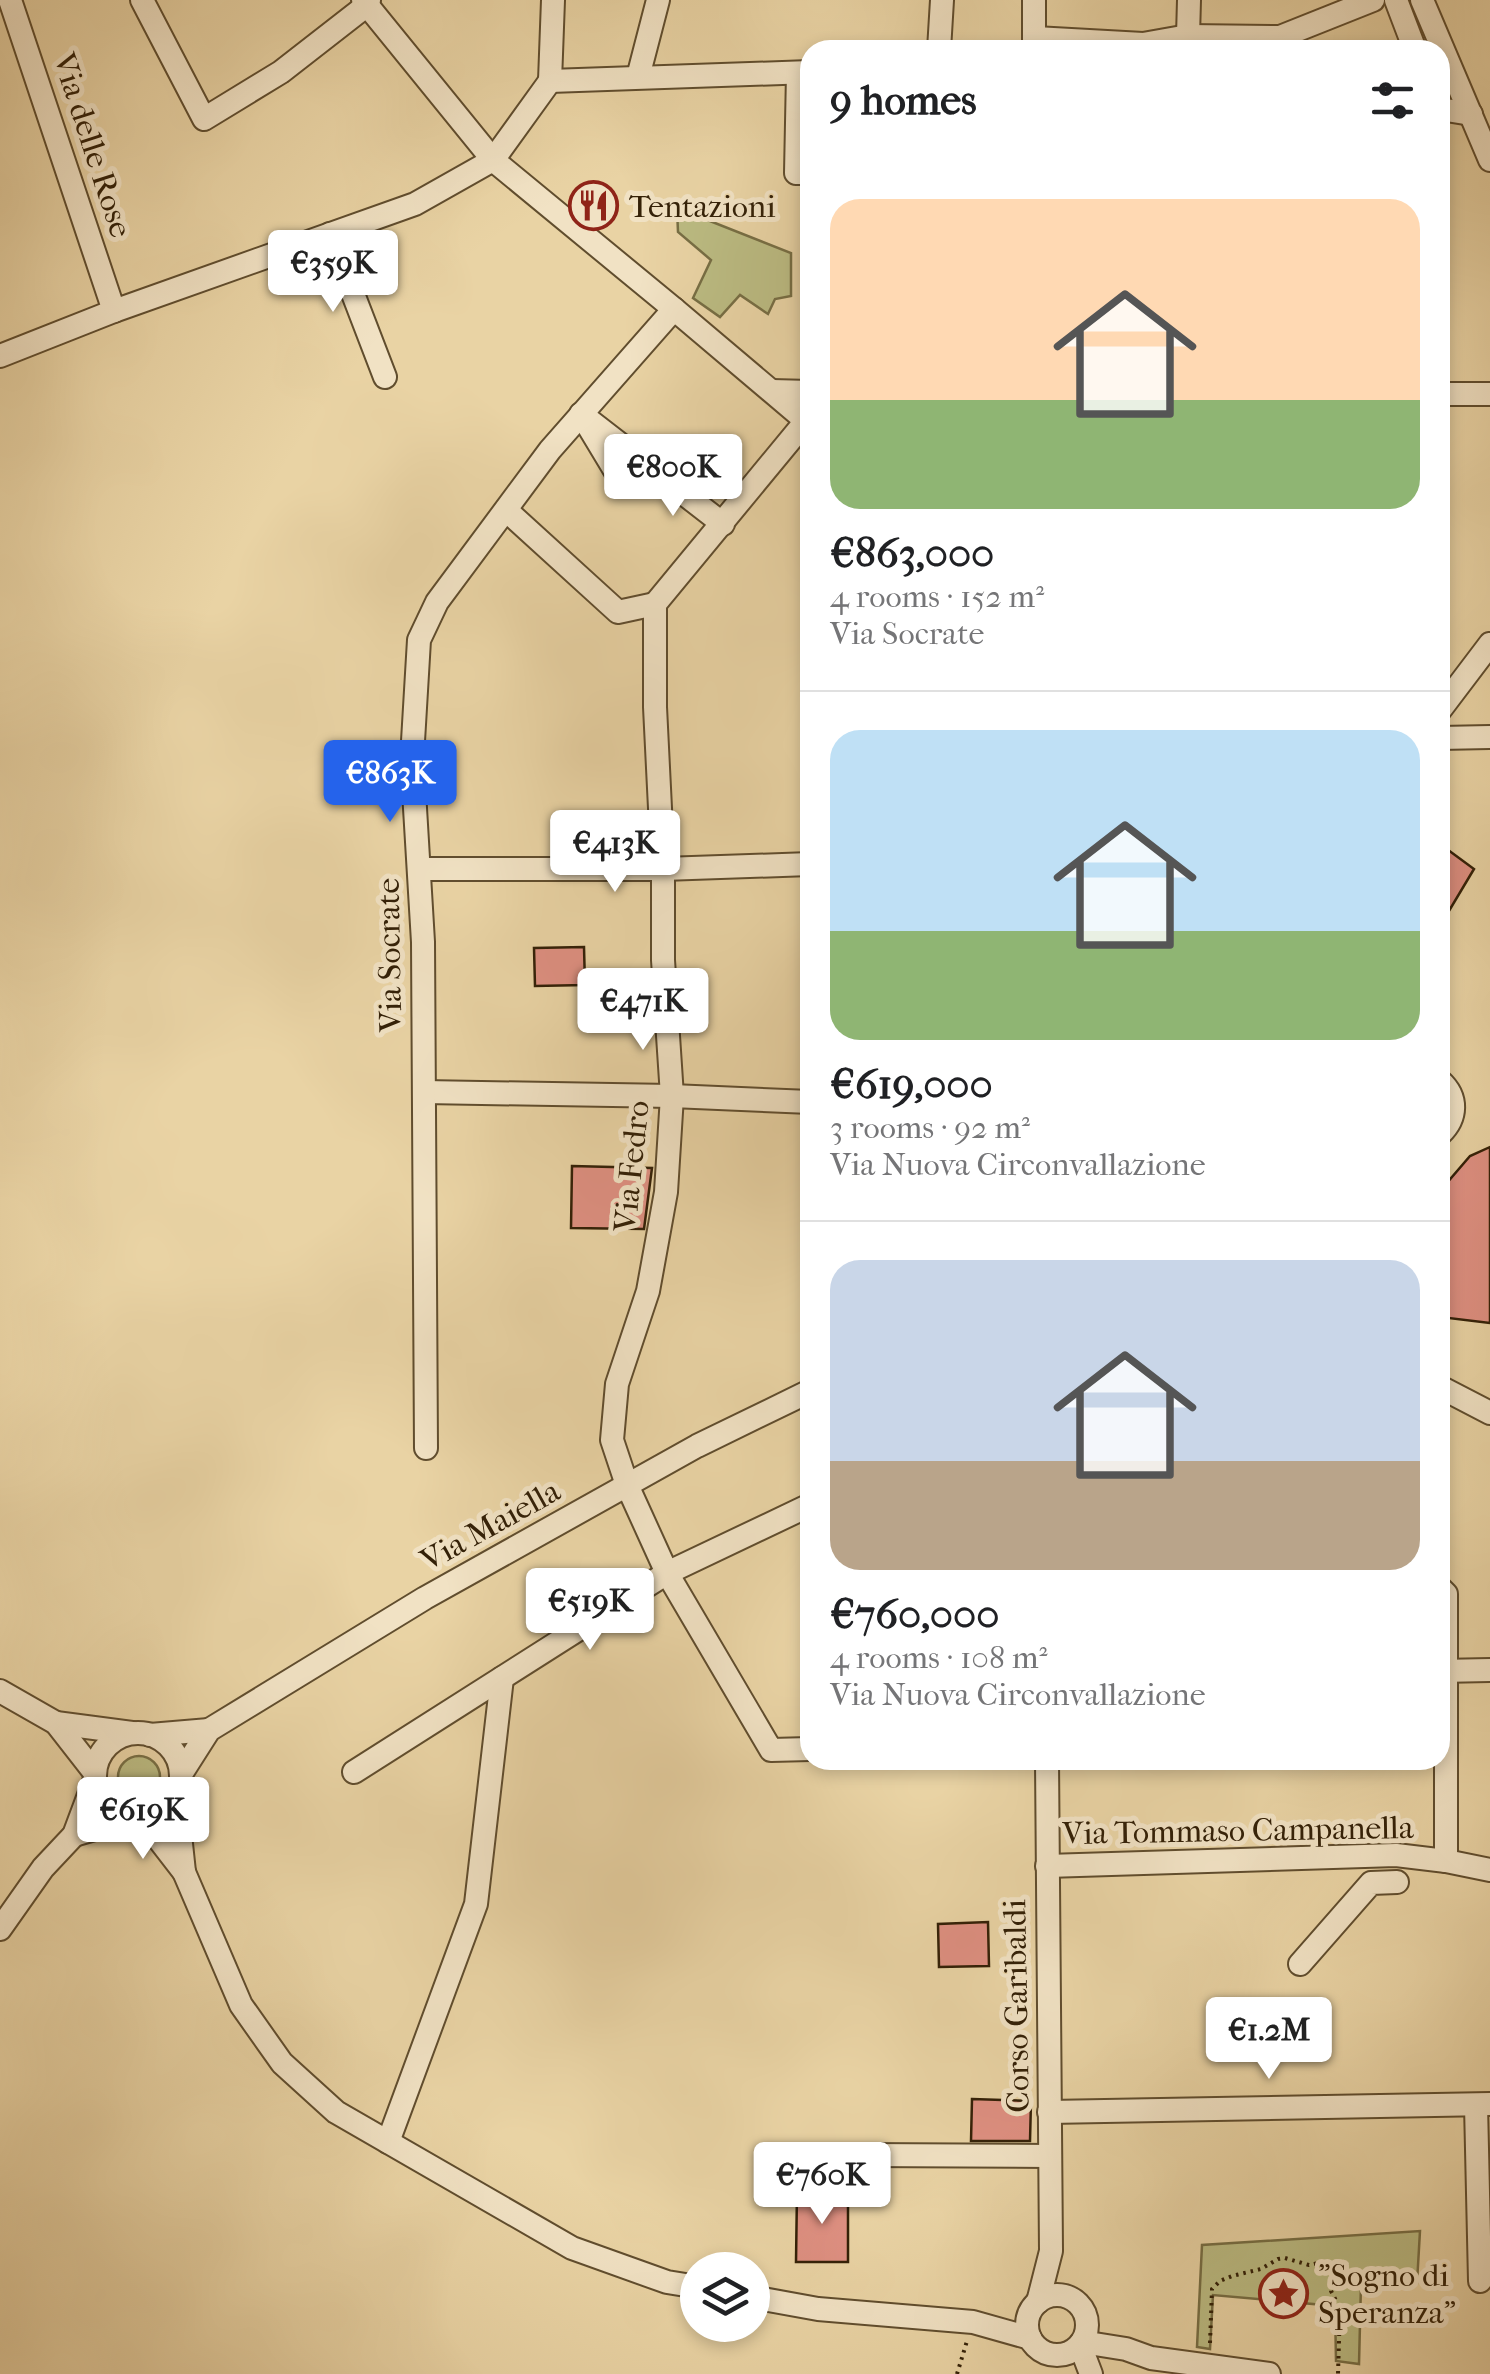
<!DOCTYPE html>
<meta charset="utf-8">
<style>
:root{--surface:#fff;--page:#f2f2f2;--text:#202124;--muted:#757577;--line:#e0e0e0;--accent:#2563eb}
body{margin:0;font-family:"IM FELL French Canon",serif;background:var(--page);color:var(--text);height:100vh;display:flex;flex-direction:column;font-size:38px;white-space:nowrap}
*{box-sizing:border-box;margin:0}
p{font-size:32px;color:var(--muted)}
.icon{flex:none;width:55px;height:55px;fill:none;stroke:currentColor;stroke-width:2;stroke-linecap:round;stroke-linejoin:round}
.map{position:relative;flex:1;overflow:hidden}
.panel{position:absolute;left:800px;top:40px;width:650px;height:1730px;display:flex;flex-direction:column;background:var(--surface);border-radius:30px;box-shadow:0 5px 15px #0003}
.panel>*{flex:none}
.buttons{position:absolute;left:680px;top:2252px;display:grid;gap:20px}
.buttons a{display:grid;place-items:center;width:90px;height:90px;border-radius:50%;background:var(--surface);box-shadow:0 5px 15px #0003;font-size:50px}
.price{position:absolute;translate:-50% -85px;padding:0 22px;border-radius:10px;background:#fff;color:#222;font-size:32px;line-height:65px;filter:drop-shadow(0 2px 5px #0008)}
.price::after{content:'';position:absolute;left:50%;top:60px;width:30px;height:22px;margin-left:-15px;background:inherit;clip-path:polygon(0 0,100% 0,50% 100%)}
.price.active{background:var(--accent);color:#fff}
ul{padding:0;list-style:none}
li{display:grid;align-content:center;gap:20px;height:530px;padding:0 30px}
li+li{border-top:2px solid var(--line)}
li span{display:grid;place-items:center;height:310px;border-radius:30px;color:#555}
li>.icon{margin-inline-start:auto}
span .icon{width:180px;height:180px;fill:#fffc;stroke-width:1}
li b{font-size:42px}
h2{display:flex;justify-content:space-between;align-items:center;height:120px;padding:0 30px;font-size:42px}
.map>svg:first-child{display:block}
</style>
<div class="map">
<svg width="1490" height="2374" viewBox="0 0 1490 2374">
<rect width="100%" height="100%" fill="#e9d3a4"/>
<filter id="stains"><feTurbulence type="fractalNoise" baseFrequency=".002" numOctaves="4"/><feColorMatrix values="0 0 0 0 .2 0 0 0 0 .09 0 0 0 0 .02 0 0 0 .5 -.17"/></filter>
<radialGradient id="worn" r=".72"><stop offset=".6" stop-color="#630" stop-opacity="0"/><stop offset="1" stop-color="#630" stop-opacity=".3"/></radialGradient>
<g fill="#bbbb82" stroke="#776e44" stroke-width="2.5">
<polygon points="677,208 791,253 791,296 775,299 768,314 740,295 720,317 693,298 711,260 678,232"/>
<circle cx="139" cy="1777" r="21"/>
<polygon points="1420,2231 1417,2283 1361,2284 1359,2364 1336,2361 1335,2306 1213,2295 1210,2349 1197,2347 1202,2245"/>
</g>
<g fill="#df9082" stroke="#332007" stroke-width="2.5">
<polygon points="1440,844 1474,869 1440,926"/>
<polygon points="584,947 585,985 535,986 534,948"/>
<polygon points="1490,1147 1490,1323 1440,1317 1440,1191 1470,1156"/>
<polygon points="572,1166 652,1168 644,1229 571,1228"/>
<polygon points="988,1922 989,1966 939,1967 938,1924"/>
<polygon points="972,2099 1031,2101 1030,2141 971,2141"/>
<polygon points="797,2191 848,2194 848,2262 796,2262"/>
</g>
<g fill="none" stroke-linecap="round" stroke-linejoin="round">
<defs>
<g id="minor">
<polyline points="10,0 114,311"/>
<polyline points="142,0 204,119 281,72 367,5 369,0"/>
<polyline points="363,0 493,160 674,309 810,424"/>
<polyline points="1034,0 1034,50"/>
<polyline points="1396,0 1415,50"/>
<polyline points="1422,0 1490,160"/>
<polyline points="1188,36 1189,0"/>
<polyline points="1035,38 1143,44 1188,36 1280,37 1373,0"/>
<polyline points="939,50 942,0"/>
<polyline points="798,73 796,173 810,173"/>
<polyline points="638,77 658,0"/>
<polyline points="550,81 810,72"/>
<polyline points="550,81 553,0"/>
<polyline points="1440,109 1471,114"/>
<polyline points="330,234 385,377"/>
<polyline points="0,356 114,311 415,204 493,160 550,81"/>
<polyline points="772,391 810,392"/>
<polyline points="1440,394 1490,394"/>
<polyline points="619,477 581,414 723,524"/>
<polyline points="506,510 618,612 655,604"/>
<polyline points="655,604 655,707 663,869 663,960 672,1096 666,1192 648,1291 617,1384 612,1440 627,1485 667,1573 771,1750 810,1749"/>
<polyline points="655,604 806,421"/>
<polyline points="1440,710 1490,644"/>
<polyline points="1440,738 1490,737"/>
<polyline points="420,869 663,869 810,864"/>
<path d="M1440 1081C1458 1097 1457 1118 1440 1134"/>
<polyline points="424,1092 672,1096 810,1102"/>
<polyline points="1440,1387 1490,1413"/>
<polyline points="426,1448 423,942 412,758 419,640 437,602 550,450 674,309"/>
<polyline points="1440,1588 1446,1594 1446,1861"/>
<polyline points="1440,1671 1490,1670"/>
<polyline points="0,1691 56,1723 95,1773"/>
<polyline points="56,1723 132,1733"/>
<circle cx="138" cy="1776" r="43"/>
<polyline points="150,1735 209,1730"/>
<polyline points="354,1772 667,1573 810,1505"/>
<polyline points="181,1774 209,1730 425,1598 697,1446 810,1391"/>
<polyline points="176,1797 184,1872"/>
<polyline points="143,1819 184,1872 241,2005 282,2063 336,2112 572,2248 667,2282 698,2287"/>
<polyline points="74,1835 129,1819"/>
<polyline points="1047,1866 1396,1855 1446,1861 1490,1870"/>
<polyline points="0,1929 43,1868 74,1835 95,1779"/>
<polyline points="1300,1964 1371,1883 1397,1882"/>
<polyline points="1476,2105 1480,2281"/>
<polyline points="1049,2112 1490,2104"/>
<polyline points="388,2142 476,1904 502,1678"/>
<polyline points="860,2155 1050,2156"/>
<circle cx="1057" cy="2325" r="30"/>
<polyline points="752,2297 818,2309 973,2322 1030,2338"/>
<polyline points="1038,2302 1051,2251 1047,1760"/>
<polyline points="1082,2342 1126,2349 1151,2358 1269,2374"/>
<polyline points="1080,2345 1091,2374"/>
</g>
</defs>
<use href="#minor" stroke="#604d2e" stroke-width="26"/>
<g stroke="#332007" stroke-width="4" stroke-dasharray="2.5 5" stroke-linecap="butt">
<polyline points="1210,2343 1212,2289 1220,2281 1232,2276 1261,2269 1278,2259 1285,2258 1309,2265 1328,2261 1331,2266 1331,2291 1340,2308 1338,2374"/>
<polyline points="957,2374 967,2341"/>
</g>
<use href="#minor" stroke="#f1e2c4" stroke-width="22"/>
</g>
<defs>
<symbol id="restaurant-ring" viewBox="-11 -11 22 22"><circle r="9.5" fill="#f1e2c4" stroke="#8f2418" stroke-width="1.5"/><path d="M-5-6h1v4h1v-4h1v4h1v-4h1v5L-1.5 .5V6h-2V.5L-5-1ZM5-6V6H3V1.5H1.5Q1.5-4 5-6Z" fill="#8f2418"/></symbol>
<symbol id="sight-ring" viewBox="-11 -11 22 22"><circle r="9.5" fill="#f1e2c4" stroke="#8f2418" stroke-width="1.5"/><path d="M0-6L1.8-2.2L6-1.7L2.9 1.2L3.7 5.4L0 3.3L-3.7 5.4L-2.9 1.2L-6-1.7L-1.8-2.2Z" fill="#8f2418"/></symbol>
</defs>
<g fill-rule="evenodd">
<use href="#restaurant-ring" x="566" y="178" width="55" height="55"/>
<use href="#sight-ring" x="1256" y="2266" width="55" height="55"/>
</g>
<g text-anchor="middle" stroke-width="10" stroke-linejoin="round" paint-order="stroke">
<g font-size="32" fill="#332007" stroke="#f1e2c4">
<text transform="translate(93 145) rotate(72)" y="11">Via delle Rose</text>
<text transform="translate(389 955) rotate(-91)" y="11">Via Socrate</text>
<text transform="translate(631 1166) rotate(-84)" y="11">Via Fedro</text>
<text transform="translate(490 1525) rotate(-29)" y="11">Via Maiella</text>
<text transform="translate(1238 1830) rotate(-1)" y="11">Via Tommaso Campanella</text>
<text transform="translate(1016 2006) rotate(-91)" y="11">Corso Garibaldi</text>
</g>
<g font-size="32" fill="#332007" stroke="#f1e2c4" text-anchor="start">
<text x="629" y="217">Tentazioni</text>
<text x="1318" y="2286">"Sogno di<tspan x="1318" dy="37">Speranza"</tspan></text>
</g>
</g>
<rect width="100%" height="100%" filter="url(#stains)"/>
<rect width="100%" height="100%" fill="url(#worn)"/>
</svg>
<div class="buttons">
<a><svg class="icon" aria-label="layers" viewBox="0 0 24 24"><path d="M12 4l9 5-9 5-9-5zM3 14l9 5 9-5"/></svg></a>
</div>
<b class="price" style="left:333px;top:315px">€359K</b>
<b class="price" style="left:673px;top:519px">€800K</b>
<b class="price active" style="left:390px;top:825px">€863K</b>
<b class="price" style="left:615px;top:895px">€413K</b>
<b class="price" style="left:643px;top:1053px">€471K</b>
<b class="price" style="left:590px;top:1653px">€519K</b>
<b class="price" style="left:143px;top:1862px">€619K</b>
<b class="price" style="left:1269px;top:2082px">€1.2M</b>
<b class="price" style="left:822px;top:2227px">€760K</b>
<section class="panel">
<h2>9 homes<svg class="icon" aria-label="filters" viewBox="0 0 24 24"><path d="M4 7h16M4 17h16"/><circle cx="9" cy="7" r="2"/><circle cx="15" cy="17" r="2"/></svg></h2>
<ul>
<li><span style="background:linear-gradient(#ffd9b3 65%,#8fb573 0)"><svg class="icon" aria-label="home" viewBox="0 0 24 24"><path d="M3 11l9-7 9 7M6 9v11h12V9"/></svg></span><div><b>€863,000</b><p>4 rooms · 152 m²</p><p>Via Socrate</p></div></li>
<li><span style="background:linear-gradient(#bfe0f5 65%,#8fb573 0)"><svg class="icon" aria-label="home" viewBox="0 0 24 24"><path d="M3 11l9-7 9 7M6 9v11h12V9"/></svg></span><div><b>€619,000</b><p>3 rooms · 92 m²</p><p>Via Nuova Circonvallazione</p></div></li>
<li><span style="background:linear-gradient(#c9d6e8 65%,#b9a48a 0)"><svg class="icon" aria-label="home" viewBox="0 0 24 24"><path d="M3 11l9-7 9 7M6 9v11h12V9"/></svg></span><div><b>€760,000</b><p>4 rooms · 108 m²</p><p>Via Nuova Circonvallazione</p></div></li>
</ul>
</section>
</div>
